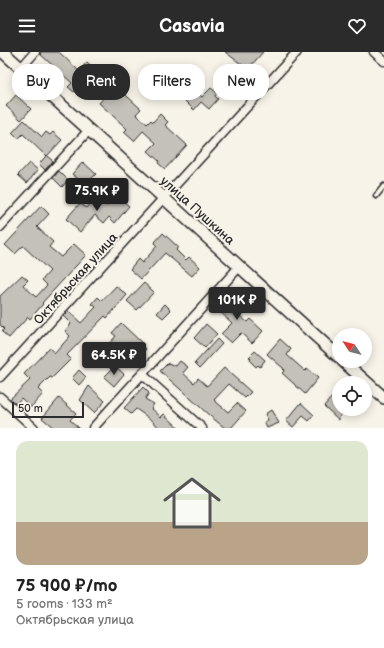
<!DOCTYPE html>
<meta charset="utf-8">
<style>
:root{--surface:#fff;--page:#f6f6f6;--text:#222;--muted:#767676;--line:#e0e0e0;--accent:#2b2b2b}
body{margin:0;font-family:"Balsamiq Sans",sans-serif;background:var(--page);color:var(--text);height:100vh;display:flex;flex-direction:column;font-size:15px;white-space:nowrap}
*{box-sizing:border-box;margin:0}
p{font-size:13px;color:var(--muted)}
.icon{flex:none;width:22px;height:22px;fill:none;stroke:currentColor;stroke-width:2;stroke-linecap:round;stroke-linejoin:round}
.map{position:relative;height:376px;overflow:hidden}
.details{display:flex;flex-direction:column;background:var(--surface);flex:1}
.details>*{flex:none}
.top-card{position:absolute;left:12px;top:12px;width:360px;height:36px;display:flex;gap:8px}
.needle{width:26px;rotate:306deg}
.tools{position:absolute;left:332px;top:276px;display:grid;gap:8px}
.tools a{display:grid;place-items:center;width:40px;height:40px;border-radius:50%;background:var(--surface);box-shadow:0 2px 10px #0003;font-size:20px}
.scale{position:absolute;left:12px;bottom:10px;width:72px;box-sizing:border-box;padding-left:4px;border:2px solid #2b2b2b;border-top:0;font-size:11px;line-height:14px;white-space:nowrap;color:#2b2b2b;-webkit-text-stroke:3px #f7f3e8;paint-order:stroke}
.price{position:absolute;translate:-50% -34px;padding:0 9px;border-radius:4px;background:var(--accent);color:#fff;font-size:13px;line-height:26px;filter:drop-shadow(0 1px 2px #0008)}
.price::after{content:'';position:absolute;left:50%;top:24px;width:12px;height:9px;margin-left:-6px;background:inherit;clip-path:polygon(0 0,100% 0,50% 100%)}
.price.selected{background:#222;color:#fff}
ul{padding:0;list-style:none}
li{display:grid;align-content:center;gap:8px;height:212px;padding:0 16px}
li+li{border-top:1px solid var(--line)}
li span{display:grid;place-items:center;height:124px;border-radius:12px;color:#555}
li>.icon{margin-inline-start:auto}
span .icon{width:72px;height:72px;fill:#fffc;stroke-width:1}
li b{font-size:17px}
.pill{padding:0 14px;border-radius:16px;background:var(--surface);box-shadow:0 2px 10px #0003;font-size:14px;line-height:36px}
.pill.selected{background:var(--accent);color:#fff}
header{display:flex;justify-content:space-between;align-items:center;height:52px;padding:0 16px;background:var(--accent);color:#fff;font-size:18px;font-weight:700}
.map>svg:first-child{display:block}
</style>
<header><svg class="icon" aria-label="menu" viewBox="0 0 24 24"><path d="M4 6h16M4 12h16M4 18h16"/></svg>Casavia<svg class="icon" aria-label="heart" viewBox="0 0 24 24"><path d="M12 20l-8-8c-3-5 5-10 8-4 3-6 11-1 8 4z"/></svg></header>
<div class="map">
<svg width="384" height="376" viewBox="0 0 384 376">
<rect width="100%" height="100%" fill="#f7f3e8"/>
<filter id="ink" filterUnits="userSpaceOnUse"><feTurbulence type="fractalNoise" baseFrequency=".025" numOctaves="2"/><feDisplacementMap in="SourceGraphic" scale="8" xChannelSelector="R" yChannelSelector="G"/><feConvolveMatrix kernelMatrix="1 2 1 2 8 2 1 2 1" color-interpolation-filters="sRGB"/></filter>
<g filter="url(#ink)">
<g fill="#c4c1b9" stroke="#2b2b2b">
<polygon points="40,0 59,0 79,19 87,10 99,21 85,37 80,33 74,40 68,35 72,31 40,2"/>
<polygon points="225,0 263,0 248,17"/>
<polygon points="115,33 141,57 136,62 147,72 151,68 153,70 160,62 168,70 165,73 187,93 165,117 158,111 159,109 148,99 156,91 143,79 134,89 124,80 127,77 124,74 99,51"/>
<polygon points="211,36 217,41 215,44 218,47 209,57 201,50 194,58 185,49 195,39 202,45"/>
<polygon points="16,43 31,57 21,68 6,54"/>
<polygon points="24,68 42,85 46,80 50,83 53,80 62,88 47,104 53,109 45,118 39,112 46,104 23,82 18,87 12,81"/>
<polygon points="83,110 96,122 85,133 72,122"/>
<polygon points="29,111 38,118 27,131 18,123"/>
<polygon points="59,119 68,128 62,135 53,126"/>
<polygon points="116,143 129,154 115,171 109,165 104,171 95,163 80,180 66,167 80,151 86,156 96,144 107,154"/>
<polygon points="41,154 49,162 37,175 53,190 49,195 61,205 74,192 86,203 42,251 43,252 30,267 28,265 9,286 2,280 4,277 0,273 0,244 22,223 28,228 23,233 36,245 47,233 42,228 50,219 23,194 15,202 5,193"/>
<polygon points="163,181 178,195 176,198 186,208 189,205 200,215 192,224 165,201 141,227 130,217 138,207 142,211 157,194 154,191"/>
<polygon points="144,231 154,240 137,258 127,249"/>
<polygon points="116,234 127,243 107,266 105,264 67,303 71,307 52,326 50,325 38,337 43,342 31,355 21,346 16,352 10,347 30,328 24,322 49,296 55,301 70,284 65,279 71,272 63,264 68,259 81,271 96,255 92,252 98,245 102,249"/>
<polygon points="229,240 239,250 232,257 247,270 250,267 263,279 252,291 241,281 231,291 221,282 232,271 215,255"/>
<polygon points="165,252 171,258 163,266 157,261"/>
<polygon points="121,271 144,293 143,294 146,297 135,309 119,294 104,311 97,305 116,284 112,281"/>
<polygon points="206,272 217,282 205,296 194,286"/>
<polygon points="217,287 222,292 200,316 195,311"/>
<polygon points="280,287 291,297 287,303 305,319 307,317 318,326 305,342 282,321 284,319 283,316 267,302"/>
<polygon points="255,299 265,308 260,315 258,313 256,315 250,309 251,307 249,305"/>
<polygon points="180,309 188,315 183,321 194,331 198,326 207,334 224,316 251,340 245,346 229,332 214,348 228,360 237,351 246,359 231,376 225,376 210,364 160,319 168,311 176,314"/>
<polygon points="115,314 124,322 114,334 104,325"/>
<polygon points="79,318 86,325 79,333 72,326"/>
<polygon points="89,334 105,349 94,361 80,348"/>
<polygon points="143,335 149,341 145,347 154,352 151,356 161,365 164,362 179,376 159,376 153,369 136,357 131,362 124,356"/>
<polygon points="332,345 339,352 339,357 346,357 339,365 339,368 324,354"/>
<polygon points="59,346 76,361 70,368 79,376 54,376 42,366"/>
<polygon points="301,351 314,363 309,369 303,364 293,375 286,369"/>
<polygon points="271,358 279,371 267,376 264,370 268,368 265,362"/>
</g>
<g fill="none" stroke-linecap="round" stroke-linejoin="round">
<defs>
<polyline id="lane" points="376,144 384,134"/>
<g id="street">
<polyline points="374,0 384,9"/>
<polyline points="21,16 35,0"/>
<polyline points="0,175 89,78"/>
<polyline points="142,322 202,376"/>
<polyline points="0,325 297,0"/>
<polyline points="0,345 34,376"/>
<polyline points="93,376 239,215"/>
</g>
<g id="secondary">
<polyline points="3,0 339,305"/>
<polyline points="343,309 384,346"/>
</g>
</defs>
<use href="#lane" stroke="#2b2b2b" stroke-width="7"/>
<use href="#street" stroke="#2b2b2b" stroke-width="11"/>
<use href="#secondary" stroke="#2b2b2b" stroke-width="14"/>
<use href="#lane" stroke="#f7f3e8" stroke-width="4"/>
<use href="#street" stroke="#f7f3e8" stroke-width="8"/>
<use href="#secondary" stroke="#f7f3e8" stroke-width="11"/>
</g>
</g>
<g text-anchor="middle" stroke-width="4" stroke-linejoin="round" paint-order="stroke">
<g font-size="13" fill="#2b2b2b" stroke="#f7f3e8">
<text transform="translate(198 158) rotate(42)" y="5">улица Пушкина</text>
<text transform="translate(75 226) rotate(-48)" y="5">Октябрьская улица</text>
</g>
</g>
</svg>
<div class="tools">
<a><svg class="needle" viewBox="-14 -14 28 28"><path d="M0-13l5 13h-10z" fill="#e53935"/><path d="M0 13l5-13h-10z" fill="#767676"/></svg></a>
<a><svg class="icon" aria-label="locate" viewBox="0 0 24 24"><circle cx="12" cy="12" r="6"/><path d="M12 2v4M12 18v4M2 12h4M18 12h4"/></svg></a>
</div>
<div class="scale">50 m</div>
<b class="price selected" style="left:97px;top:160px">75.9K ₽</b>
<b class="price" style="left:237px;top:269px">101K ₽</b>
<b class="price" style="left:114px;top:324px">64.5K ₽</b>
<div class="top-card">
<a class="pill">Buy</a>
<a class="pill selected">Rent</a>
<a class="pill">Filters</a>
<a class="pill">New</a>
</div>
</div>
<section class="details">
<ul>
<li><span style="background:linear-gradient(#dfe7d0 65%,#b9a48a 0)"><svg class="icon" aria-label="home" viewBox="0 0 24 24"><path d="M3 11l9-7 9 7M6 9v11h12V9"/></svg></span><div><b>75 900 ₽/mo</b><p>5 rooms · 133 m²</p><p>Октябрьская улица</p></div></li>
</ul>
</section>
